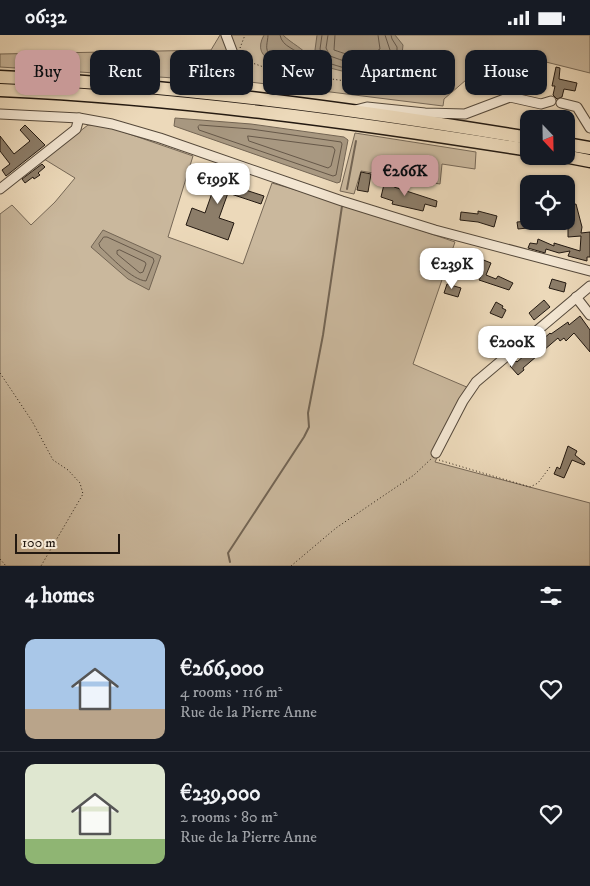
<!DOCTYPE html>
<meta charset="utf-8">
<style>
:root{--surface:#171b24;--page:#242831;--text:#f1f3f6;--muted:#9ea1a6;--line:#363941;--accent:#c59692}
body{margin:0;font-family:"IM FELL DW Pica",serif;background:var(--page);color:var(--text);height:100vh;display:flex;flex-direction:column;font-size:19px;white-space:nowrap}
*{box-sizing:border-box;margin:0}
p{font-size:16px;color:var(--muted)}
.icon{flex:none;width:28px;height:28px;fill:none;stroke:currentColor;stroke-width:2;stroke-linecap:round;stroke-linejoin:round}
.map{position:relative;height:531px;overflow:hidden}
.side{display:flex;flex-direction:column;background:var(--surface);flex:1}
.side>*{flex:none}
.top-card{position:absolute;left:15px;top:15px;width:560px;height:45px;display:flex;gap:10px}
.needle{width:32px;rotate:158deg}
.fabs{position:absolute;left:520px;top:75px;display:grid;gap:10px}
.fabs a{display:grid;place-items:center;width:55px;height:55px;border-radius:10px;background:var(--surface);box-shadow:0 1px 4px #0004;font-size:25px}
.scale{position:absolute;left:15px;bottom:12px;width:105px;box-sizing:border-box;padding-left:5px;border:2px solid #231911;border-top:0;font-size:14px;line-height:18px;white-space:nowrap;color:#231911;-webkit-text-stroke:4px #f3e6d2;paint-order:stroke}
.price{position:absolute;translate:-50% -42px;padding:0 11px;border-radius:10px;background:#fff;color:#222;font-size:16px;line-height:32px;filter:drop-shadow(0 1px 2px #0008)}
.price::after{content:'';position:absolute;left:50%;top:30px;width:15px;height:11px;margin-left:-8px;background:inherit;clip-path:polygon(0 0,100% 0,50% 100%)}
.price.selected{background:var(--accent);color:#111}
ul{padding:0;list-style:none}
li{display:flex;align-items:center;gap:15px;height:125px;padding:0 25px}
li+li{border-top:1px solid var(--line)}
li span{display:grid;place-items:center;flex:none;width:140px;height:100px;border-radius:10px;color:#555}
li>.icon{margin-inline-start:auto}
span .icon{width:60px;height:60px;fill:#fffc;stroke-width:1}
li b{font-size:21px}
h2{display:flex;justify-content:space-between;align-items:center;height:60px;padding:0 25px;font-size:21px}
.pill{padding:0 18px;border-radius:10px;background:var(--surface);box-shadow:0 1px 4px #0004;font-size:18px;line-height:45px}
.pill.selected{background:var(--accent);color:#111}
.status{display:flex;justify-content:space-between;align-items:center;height:35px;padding:0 25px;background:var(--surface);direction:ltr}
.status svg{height:14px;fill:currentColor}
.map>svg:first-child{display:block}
</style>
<div class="status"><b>06:32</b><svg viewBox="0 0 49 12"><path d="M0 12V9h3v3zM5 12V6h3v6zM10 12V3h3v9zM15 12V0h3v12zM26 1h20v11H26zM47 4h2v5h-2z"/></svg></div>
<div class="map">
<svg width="590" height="531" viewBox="0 0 590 531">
<rect width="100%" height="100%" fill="#ecd9ba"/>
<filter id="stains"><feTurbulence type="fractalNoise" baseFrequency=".004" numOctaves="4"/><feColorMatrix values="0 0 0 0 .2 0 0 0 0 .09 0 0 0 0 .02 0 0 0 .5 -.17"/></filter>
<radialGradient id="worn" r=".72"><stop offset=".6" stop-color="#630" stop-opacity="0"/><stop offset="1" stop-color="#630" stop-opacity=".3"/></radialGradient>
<g fill="#cab89d" stroke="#766857">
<polygon points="220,0 590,0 590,38 514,19 481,32 444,64 443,71 234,45 222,46 0,32 0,19 211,15"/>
<polygon points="88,90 99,90 109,92 193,121 168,202 243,229 272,148 344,169 455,207 413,329 469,353 435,427 590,468 590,531 0,531 0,179 12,170 31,190 55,167 75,143 44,124"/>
<polygon points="355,98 476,117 475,134 442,129 440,149 361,136 354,159 340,156"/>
</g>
<g fill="#a89881" stroke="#736554">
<path d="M264 0H283C292 9 303 13 310 23L305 31C286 31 249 27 264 0Z"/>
<polygon points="317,0 395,0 403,10 402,20 377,38 362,42 352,41 346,37 322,31 315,15"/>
<path d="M422 16 445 28C448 50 417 50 406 38 404 35 403 33 402 30L407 24Z"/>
<polygon points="175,83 251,89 344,102 348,105 340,147 337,148 174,91"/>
<polygon points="103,195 161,221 149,255 128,244 91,212"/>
</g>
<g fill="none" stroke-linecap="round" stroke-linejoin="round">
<g stroke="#665849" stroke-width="1">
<path d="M268 0C268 7 264 14 270 20L296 26H302L303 23C297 13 282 13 280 0"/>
<path d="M322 0 320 14 325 27C360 38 367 41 397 18V12L392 4 391 0"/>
<path d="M328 0 326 13 330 21C358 31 365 35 390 15L385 0"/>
<path d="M335 0 334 15C352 21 363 26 380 14L378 0"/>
<path d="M422 21 440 31V34C434 45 419 40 410 34L409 29Z"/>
<polygon points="200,90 251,94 341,107 342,109 336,140 333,141 199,95 198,92"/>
<polygon points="248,101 333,112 335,115 331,131 328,133 249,106"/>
<path d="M104 202H107L153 223 154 226 146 246C132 245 111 222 100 212L99 209Z"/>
<polygon points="120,215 145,227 146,229 143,237 140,238 117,219 117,216"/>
</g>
<g stroke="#736554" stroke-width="2">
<polyline points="347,154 356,106"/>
<polyline points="230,527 228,518 304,402 309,392 308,378 323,300 342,171"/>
</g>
</g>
<g fill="#8c7d69" stroke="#231911">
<polygon points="556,32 560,33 559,44 577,48 575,56 564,54 562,62 557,64 553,60 555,51 552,51"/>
<polygon points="25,90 45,110 6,141 2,135 10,129 0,116 0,101 14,119 30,106 20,95"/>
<polygon points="42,129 45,132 38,138 40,140 34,144 33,142 25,148 22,144"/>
<polygon points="205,134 233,144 230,150 264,161 261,169 228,158 219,183 234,188 228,205 186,190 192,173 205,178 212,158 198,153"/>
<polygon points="361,137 371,139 368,157 357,155"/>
<polygon points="386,141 397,144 394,152 437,166 436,172 425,169 423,176 392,169 393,166 381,162"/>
<polygon points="576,169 582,192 581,198 590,197 590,222 587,222 587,226 568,221 570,216 559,218 546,214 545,218 528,213 530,208 537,209 538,204 554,211 554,208 580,216 581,201 568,202 568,188 571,188 568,171"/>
<polygon points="478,176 497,181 494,192 478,187 460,185 461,177 478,179"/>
<polygon points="529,186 555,186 556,190 518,194 517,187"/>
<polygon points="481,224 491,228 486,240 496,244 498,241 513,248 509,255 479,245 482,240 475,237"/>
<polygon points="552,244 566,248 564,257 549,253"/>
<polygon points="447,249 461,253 458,262 444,258"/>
<polygon points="544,265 550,272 534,285 529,278"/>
<polygon points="496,267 503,271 502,273 506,275 502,283 490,278"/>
<polygon points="580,281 590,295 590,317 574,298 566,306 564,303 560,306 558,303 523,333 524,335 518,340 510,331 516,326 517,327 550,298 551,299 568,287 569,290"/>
<polygon points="499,296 504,303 487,316 480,307 484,304 488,304 491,299 495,299"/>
<polygon points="568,411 577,416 575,420 585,428 584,430 572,425 564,443 554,439 557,432 560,434"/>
</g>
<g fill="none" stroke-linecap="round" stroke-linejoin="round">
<defs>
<g id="minor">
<polyline points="226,0 234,21"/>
<polyline points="561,68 577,72 590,93"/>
<polyline points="355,75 367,72 425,78 465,79 510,62 541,69 551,66"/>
<polyline points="0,79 79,83 112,89 160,103 342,166 435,195 590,236"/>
<polyline points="0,154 76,94 79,83"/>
<polyline points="576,262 590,280"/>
<polyline points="436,418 463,366 476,347 590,251"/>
</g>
<g id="highway">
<path d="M0 42C177 50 354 74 529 103"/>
<path d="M0 55C177 63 354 87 529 115"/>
<polyline points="566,109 590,113"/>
<polyline points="564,121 590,126"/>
</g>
</defs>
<use href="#minor" stroke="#55493b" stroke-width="11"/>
<use href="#highway" stroke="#231911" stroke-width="15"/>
<g stroke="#231911" stroke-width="1" stroke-dasharray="1 2.5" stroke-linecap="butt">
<polyline points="240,13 245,0"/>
<polyline points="241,24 275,36 360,48 385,46"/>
<polyline points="0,338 32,386 53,425 68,435 80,448 83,459 41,531"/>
<polyline points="439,425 530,452 538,448 550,432"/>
<polyline points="0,524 6,531"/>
<polyline points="291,531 336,493 414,440 431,424"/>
</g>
<use href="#minor" stroke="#f3e6d2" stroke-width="9"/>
<use href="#highway" stroke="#ecd9ba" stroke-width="12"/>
</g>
<rect width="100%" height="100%" filter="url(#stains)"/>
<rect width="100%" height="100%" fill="url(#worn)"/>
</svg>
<div class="fabs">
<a><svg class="needle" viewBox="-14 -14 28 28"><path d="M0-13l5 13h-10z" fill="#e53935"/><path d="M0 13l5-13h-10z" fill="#9ea1a6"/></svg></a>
<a><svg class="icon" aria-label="locate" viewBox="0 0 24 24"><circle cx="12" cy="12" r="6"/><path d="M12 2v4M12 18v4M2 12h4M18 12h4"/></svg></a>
</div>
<div class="scale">100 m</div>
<b class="price selected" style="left:405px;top:162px">€266K</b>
<b class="price" style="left:218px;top:170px">€199K</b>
<b class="price" style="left:452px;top:255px">€239K</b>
<b class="price" style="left:512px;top:333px">€200K</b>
<div class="top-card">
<a class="pill selected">Buy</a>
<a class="pill">Rent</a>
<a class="pill">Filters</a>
<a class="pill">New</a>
<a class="pill">Apartment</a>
<a class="pill">House</a>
</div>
</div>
<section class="side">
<h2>4 homes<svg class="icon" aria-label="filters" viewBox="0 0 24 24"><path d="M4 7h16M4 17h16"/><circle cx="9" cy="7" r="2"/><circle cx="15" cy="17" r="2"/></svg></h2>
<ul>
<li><span style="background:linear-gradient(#a9c7e8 70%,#b9a48a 0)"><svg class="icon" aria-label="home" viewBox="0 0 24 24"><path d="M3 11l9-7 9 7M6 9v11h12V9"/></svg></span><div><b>€266,000</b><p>4 rooms · 116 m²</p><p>Rue de la Pierre Anne</p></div><svg class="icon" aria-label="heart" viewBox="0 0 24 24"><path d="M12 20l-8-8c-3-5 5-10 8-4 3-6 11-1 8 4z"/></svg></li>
<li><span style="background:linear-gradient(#dfe7d0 75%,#8fb573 0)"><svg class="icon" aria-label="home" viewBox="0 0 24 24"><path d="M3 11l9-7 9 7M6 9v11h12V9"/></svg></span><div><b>€239,000</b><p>2 rooms · 80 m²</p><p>Rue de la Pierre Anne</p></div><svg class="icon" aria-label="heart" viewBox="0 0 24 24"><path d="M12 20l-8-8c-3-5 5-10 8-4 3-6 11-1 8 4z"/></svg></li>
</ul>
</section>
